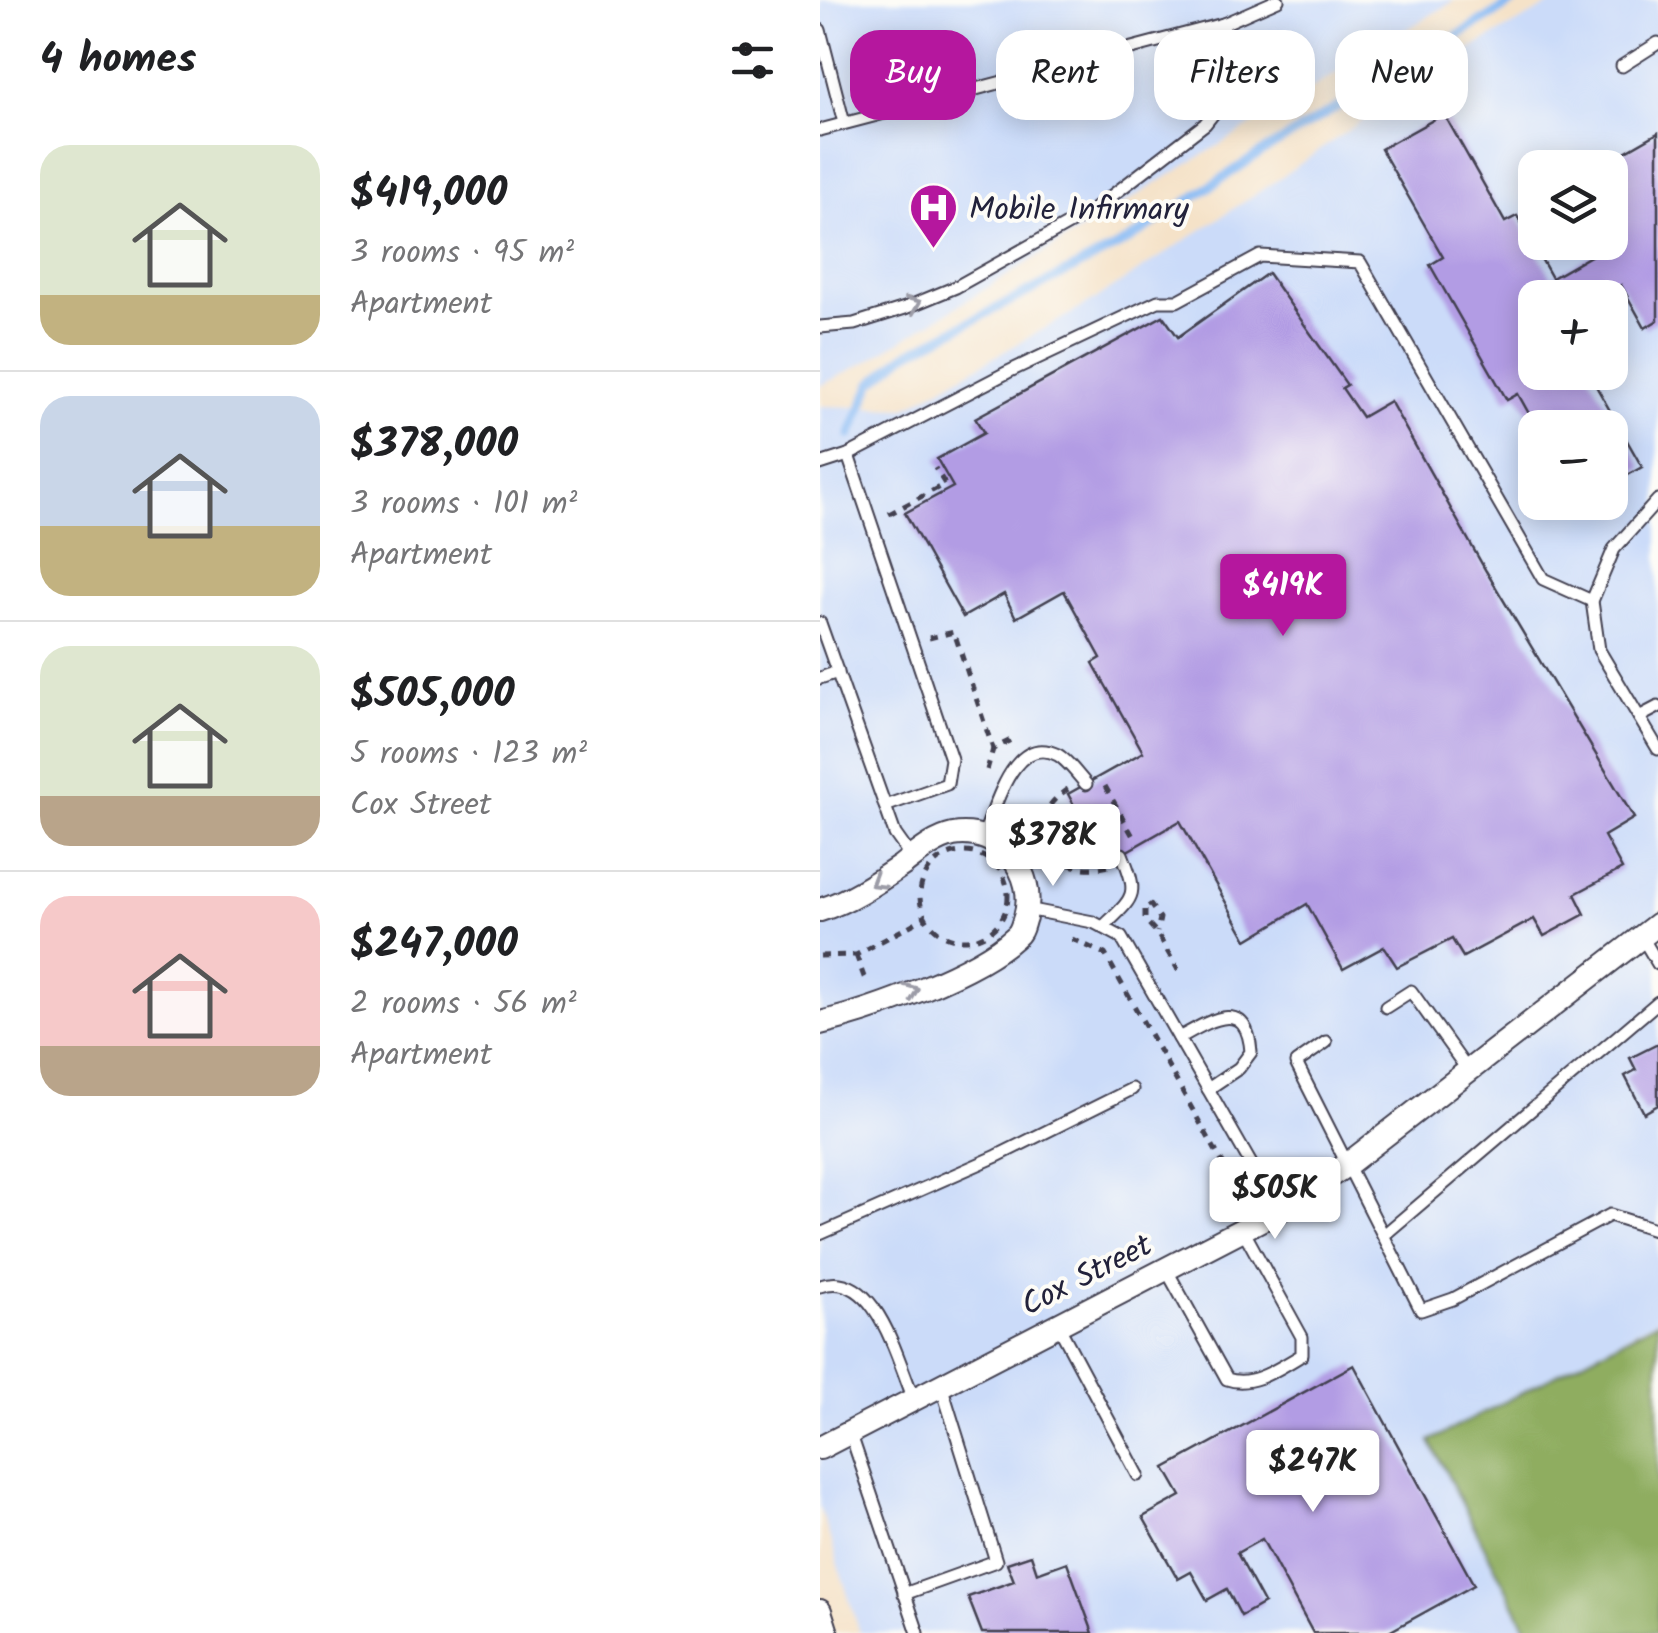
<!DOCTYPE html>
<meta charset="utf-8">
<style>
:root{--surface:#fff;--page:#f6f6f6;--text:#202124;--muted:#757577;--line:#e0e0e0;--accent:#b5179e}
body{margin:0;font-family:Kalam,sans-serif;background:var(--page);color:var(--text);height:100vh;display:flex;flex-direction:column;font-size:38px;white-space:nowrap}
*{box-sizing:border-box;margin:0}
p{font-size:32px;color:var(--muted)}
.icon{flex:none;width:55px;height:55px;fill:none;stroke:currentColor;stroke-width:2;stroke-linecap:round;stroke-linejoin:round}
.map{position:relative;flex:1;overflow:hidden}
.drawer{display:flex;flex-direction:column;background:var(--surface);width:820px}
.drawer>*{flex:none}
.top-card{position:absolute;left:30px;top:30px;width:658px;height:90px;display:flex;gap:20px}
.controls{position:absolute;left:698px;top:150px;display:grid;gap:20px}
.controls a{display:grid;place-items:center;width:110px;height:110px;border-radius:20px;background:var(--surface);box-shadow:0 5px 25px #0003;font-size:50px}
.price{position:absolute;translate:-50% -85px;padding:0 22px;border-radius:10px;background:#fff;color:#222;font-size:32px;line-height:65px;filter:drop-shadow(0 2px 5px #0008)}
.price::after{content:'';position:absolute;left:50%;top:60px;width:30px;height:22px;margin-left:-15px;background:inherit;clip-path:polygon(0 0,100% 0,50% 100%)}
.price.selected{background:var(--accent);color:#fff}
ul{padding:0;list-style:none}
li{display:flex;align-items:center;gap:30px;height:250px;padding:0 40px}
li+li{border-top:2px solid var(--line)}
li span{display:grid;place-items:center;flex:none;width:280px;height:200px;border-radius:30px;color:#555}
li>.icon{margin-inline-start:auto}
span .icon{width:120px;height:120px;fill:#fffc;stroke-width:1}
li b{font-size:42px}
h2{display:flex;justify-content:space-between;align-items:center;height:120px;padding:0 40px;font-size:42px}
.tag{padding:0 35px;border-radius:30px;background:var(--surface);box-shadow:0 5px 25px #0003;font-size:35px;line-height:90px}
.tag.selected{background:var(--accent);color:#fff}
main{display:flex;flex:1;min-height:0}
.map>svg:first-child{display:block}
</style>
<main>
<section class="drawer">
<h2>4 homes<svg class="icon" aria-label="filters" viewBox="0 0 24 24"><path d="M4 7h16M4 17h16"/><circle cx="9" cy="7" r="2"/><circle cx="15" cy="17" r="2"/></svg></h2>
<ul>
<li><span style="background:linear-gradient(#dfe7d0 75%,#c2b280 0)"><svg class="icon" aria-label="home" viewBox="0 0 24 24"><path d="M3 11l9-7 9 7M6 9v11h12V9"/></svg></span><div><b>$419,000</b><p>3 rooms · 95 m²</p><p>Apartment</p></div></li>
<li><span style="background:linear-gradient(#c9d6e8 65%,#c2b280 0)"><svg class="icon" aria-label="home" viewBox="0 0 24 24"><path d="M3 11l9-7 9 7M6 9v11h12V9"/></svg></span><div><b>$378,000</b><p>3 rooms · 101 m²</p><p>Apartment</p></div></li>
<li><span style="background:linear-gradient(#dfe7d0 75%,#b9a48a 0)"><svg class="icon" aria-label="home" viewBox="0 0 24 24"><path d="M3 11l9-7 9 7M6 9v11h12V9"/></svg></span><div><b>$505,000</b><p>5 rooms · 123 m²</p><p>Cox Street</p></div></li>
<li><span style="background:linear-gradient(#f6c9c9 75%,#b9a48a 0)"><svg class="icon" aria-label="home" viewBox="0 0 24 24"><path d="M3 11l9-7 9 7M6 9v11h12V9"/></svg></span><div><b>$247,000</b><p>2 rooms · 56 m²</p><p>Apartment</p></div></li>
</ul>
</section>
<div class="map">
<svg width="838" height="1633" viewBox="0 0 838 1633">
<rect width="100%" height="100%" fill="#fdfcf7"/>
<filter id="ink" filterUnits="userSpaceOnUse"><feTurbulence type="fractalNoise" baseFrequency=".01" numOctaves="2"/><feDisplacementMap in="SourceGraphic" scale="20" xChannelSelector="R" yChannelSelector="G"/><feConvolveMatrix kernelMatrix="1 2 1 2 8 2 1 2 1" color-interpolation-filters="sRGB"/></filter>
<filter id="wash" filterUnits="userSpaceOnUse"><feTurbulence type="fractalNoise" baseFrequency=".0048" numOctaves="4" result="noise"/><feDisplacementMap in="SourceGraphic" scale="40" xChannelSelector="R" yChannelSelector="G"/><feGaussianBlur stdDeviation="2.25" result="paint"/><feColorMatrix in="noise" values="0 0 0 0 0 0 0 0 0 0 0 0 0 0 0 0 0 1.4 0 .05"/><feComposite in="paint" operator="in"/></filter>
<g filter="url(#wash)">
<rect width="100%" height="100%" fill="#f5e2c8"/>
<g fill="#cbdbf9" fill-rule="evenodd">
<polygon points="0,0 635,0 48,361 0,386"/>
<path d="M739 0H838V1319L611 1441 709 1633H40L0 1507V406L85 408 273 301 454 182 625 63ZM715 168H790V242H715ZM715 298H790V372H715ZM715 428H790V502H715Z"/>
</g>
<polygon fill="#8fad60" stroke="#58684e" stroke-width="2.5" points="838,1321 838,1633 709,1633 610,1441"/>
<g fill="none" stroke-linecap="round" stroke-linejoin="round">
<polyline stroke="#87baf4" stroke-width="9" points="30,435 52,383 85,355 308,241 439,154 697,0"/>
</g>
<g id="blocks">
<g fill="#b29ce4">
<polygon points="624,114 685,222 697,216 732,278 781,250 776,242 790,242 790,168 777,168 838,133 838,320 825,328 801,285 778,298 715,298 715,372 768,372 822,467 790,485 790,428 717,428 698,394 687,400 610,265 623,257 561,149"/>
<polygon points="448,273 527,385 522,388 542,417 570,401 666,571 814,818 784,836 802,869 755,894 765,914 724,936 714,919 643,957 632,939 577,967 564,947 523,969 487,904 427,940 360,821 286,863 273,839 250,852 239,831 261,818 248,794 323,752 273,663 281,658 244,591 196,618 184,594 143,617 85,513 133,487 117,459 164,433 155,418 343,316 358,337"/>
<polygon points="838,1044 838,1105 824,1113 805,1076 816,1070 810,1058"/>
<polygon points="534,1365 654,1585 567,1633 493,1633 442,1539 417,1553 444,1603 421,1616 407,1589 387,1600 371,1572 358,1579 323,1517 361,1496 345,1468"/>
<polygon points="211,1555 217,1573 247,1562 273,1633 162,1633 148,1597 194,1581 187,1563"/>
</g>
</g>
</g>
<g filter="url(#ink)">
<use href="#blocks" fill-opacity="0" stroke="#423f50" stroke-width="2.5"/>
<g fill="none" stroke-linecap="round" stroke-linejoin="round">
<defs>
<g id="lane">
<polyline points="0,30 24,123"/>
<polyline points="802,66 838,43"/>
<polyline points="0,130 403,24 458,0"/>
<polyline points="0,327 34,324 85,308 136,287 272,211 385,124 407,96 413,69 403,24"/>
<polyline points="28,455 131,759 127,784 65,806"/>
<polyline points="0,464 28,455 188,372 338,301 357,301 440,256 540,262 723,579 772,601"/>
<polyline points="838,500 794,549 772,601 779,650 838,749"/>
<polyline points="0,623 75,834 92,858"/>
<polyline points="0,678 18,672"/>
<polyline points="819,717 838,707"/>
<path d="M162 838C176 810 192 732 238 755 248 761 258 775 266 784"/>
<polyline points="207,909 273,922 301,937 458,1211"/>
<path d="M283 927C315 896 319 896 302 854"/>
<polyline points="822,937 838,964"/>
<polyline points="566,1007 591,991 649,1072"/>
<path d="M359 1038C391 1020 427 997 431 1052L419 1068 388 1089"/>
<polyline points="506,1042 476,1063 601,1310 633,1299 790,1215 838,1230"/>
<polyline points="0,1234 177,1156 312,1089"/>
<polyline points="564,1235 838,1002"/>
<path d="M346 1269 407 1379C433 1388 459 1368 482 1355V1337L423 1230"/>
<path d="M0 1286C56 1267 77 1360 94 1399"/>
<polyline points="238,1325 318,1475"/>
<polyline points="30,1432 98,1633"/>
<polyline points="84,1594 176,1561 121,1385"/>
</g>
<g id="street">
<path d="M0 910C29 901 56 883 81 866 96 855 114 839 133 835 180 827 218 874 205 917 202 925 202 932 195 937 156 973 52 1011 0 1023"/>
<polyline points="0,1448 458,1211 528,1164 838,924"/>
<polyline points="0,1611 7,1633"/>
</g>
</defs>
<use href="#lane" stroke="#423f50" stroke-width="15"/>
<use href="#street" stroke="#423f50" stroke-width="26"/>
<g stroke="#423f50" stroke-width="5" stroke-dasharray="8 8" stroke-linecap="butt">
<polyline points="69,514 125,484 115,468"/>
<polyline points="109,638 134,632 173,749 195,738"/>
<polyline points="167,770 173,749"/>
<polyline points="285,786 314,838"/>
<path d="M248 789C196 821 230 881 289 866"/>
<circle cx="144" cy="896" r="44"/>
<polyline points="329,903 340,918 337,932"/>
<polyline points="325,910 325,920 337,933 358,970"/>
<polyline points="252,939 285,954 415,1185"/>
<polyline points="36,955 47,985"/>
<polyline points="0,956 36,955 106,917"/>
</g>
<use href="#lane" stroke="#fff" stroke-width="11"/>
<use href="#street" stroke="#fff" stroke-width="22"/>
</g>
<defs><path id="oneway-chevron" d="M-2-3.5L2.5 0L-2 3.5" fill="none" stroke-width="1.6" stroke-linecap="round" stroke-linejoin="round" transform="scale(2.5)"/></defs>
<g stroke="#9c9ca7">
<use href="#oneway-chevron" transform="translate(94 304) rotate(-22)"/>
<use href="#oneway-chevron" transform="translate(57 882) rotate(148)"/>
<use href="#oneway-chevron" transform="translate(92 991) rotate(-22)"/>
</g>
</g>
<defs>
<symbol id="hospital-pin" viewBox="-11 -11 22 30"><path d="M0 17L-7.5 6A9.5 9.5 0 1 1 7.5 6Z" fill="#b5179e" stroke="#fdfcf7"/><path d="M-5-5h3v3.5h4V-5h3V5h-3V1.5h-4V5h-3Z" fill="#fff"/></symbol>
</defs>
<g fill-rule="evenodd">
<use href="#hospital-pin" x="86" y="180" width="55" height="75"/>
</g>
<g text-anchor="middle" stroke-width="8" stroke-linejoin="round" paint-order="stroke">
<g font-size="32" fill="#22223b" stroke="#fdfcf7" text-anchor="start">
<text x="149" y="219">Mobile Infirmary</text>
</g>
<g font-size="32" fill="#22223b" stroke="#fdfcf7">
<text transform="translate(266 1274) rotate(-27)" y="11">Cox Street</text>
</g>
</g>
</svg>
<div class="controls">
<a><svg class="icon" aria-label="layers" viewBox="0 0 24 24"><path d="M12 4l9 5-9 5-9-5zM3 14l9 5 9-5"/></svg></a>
<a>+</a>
<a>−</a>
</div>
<b class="price selected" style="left:463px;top:639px">$419K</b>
<b class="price" style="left:233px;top:889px">$378K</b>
<b class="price" style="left:455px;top:1242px">$505K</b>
<b class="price" style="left:493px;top:1515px">$247K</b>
<div class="top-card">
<a class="tag selected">Buy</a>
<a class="tag">Rent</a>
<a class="tag">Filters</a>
<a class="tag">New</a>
</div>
</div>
</main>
